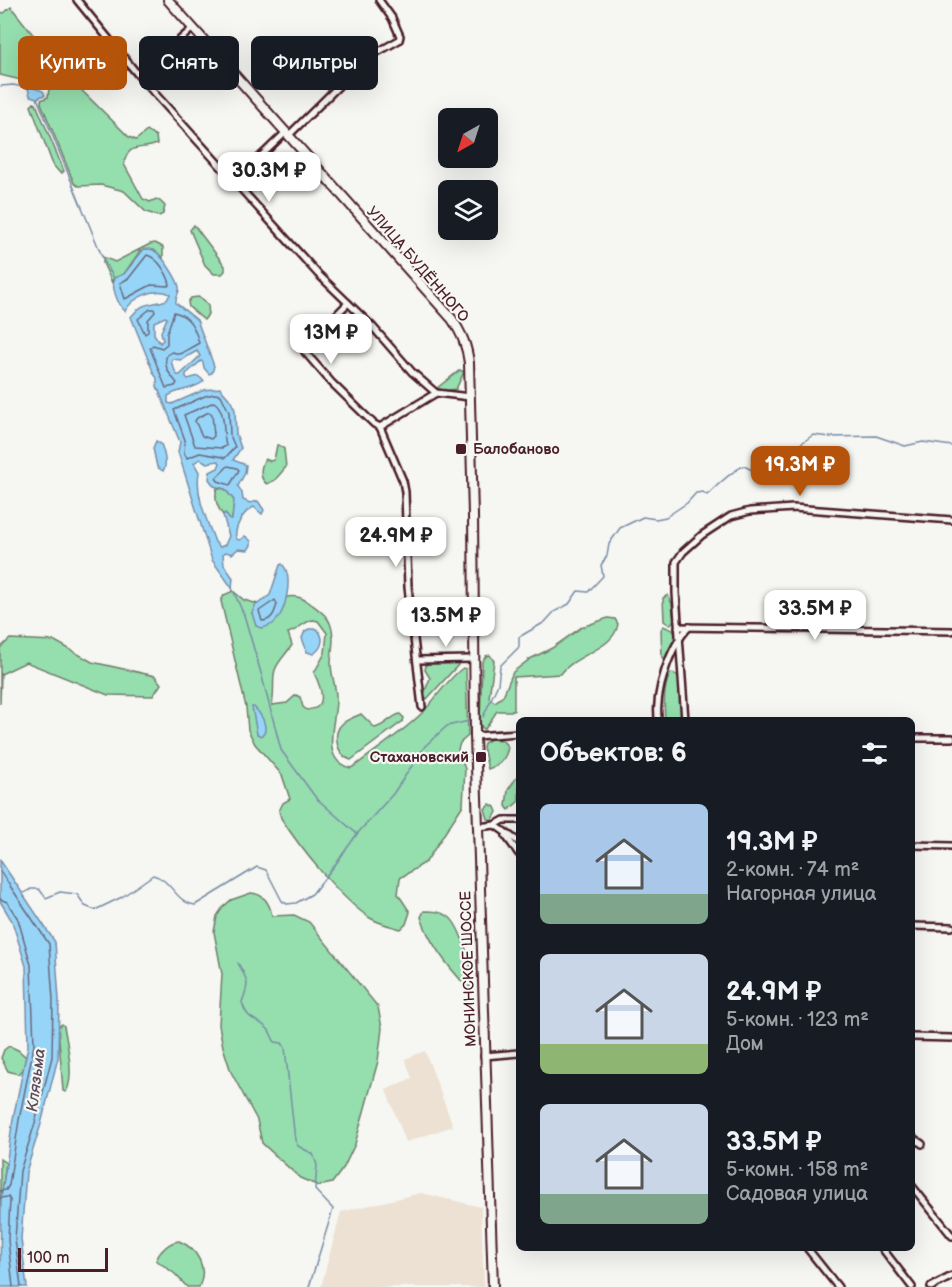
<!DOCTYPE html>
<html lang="ru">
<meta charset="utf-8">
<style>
:root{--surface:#171b24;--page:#242831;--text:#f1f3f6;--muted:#9ea1a6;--accent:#b45309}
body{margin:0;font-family:"Balsamiq Sans",sans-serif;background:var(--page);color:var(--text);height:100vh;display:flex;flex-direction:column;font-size:22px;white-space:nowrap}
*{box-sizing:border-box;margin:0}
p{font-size:20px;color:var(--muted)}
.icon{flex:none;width:33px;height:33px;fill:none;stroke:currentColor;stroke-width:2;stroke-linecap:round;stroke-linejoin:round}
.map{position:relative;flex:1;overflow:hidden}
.sheet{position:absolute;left:516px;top:717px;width:399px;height:534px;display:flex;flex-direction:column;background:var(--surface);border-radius:9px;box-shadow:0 6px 24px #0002}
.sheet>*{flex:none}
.top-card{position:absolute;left:18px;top:36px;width:408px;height:54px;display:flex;gap:12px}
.needle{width:39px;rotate:219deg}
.tools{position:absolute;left:438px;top:108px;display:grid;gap:12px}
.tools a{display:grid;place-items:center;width:60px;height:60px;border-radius:9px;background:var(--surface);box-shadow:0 6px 24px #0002;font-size:30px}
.scale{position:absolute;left:18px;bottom:15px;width:90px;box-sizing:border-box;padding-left:6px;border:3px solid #4a1f2b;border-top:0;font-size:16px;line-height:21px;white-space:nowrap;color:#4a1f2b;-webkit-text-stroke:4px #f6f6f2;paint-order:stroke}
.price{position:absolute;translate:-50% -51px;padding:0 14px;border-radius:12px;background:#fff;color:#222;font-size:20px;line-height:39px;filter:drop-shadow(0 2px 3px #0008)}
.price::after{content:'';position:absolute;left:50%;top:36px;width:18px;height:14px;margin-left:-9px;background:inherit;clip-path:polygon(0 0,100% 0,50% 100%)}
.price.active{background:var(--accent);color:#fff}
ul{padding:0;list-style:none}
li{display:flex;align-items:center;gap:18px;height:150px;padding:0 24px}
li span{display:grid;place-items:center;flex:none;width:168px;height:120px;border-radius:9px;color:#555}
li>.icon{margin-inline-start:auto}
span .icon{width:72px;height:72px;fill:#fffc;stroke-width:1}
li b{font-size:26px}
h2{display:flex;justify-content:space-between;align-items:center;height:72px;padding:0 24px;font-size:26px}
.tag{padding:0 21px;border-radius:9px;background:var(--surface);box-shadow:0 6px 24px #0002;font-size:21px;line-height:54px}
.tag.active{background:var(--accent);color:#fff}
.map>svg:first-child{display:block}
</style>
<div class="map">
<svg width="952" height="1287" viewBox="0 0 952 1287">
<rect width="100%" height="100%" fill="#f6f6f2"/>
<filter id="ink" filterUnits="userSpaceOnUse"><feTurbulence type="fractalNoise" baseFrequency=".0167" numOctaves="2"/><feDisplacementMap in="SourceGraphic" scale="12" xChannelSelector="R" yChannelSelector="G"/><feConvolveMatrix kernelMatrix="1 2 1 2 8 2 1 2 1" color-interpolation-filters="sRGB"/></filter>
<g filter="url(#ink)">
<g fill="#ece1d2">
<polygon points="425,1051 453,1126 406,1142 386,1090 412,1078 405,1059"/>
<polygon points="421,1193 481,1207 484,1287 321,1287 341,1212"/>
</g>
<g fill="#95dead" stroke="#707e6c" stroke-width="1.5" fill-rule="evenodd">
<path d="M11 7 62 71 129 137 136 140 147 131 156 136 157 144C140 151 128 142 124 164L143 199 150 202 156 199 160 201 165 206 163 214 159 216 146 212 124 191 101 185 78 186 74 183 41 103V100L48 97 49 89 42 85 0 75V12L4 13Z"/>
<polygon points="34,103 36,104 64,171 62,173 60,173 53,165 31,106"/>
<polygon points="194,225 225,266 225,271 222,274 214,274 205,265 190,230"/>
<polygon points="155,243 163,247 163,258 154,250 140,251 124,274 112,280 113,285 103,263 103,257 115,262 150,244"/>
<path d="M198 297C209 301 212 311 204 320L189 307 188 302 191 298Z"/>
<polygon points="460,370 464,372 456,389 443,391 437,388"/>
<path d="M277 445H279L284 449 286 467 275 480 267 484C259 479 260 467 265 459L270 461 274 460Z"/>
<path d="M217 488 225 489 234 500 232 520H230L225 514 223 515C216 506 214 498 217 488Z"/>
<path d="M233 591 244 600 258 604 252 613 280 614 286 597C296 595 303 598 311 604 318 609 327 615 330 623 336 637 331 651 331 664 331 676 337 688 336 700 336 722 319 761 351 768L356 765C378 748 403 732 422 713 436 699 448 678 463 668L466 669 468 736 460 743 458 749 465 769 463 805 426 862 400 878 398 894 410 912 406 924 401 929C391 926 380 924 370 918 341 899 300 848 281 818L279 811 283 803 290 799 282 775 255 744 248 730 246 707 221 601 224 595ZM313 620 318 621 327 633 325 653 314 673C318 681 327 700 317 707 317 708 308 710 307 710L303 707 300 697 296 695 287 703 272 705C275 692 272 680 275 670 278 661 287 653 292 645L288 633C298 631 302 622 313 620Z"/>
<polygon points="668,595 672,604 674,620 670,625 664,621 663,598"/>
<path d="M608 618 615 619 618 624C614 650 576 653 561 674L514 677V711H497L485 729 482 728 480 722 482 662 486 656 490 655 494 661 489 698 495 702 503 696 513 672 530 659 552 648 582 627Z"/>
<polygon points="663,626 673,630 675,634 672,648 665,658 662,657 661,630"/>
<polygon points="10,639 55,641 92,662 155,676 161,684 153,696 108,695 26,662 1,674 0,704 0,648"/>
<polygon points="457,662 458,665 425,701 422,699 430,678 425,670 426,665 429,663"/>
<path d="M673 673 679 677 682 720H665C664 705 663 688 670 674Z"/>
<path d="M361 714 375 728C385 726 391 716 400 714L404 718 403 721 351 760C337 756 331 733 343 723 348 719 355 717 361 714Z"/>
<path d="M491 739 502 740 508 747C506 759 499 766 488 769L483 747 484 743Z"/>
<polygon points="516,778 519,778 519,801 509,810 506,806 508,790"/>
<polygon points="490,804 495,807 497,812 492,821 488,819 485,809"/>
<path d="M251 893C265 894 270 904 272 916L294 915 309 922 378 1007 382 1028 378 1061 355 1144 344 1167 332 1183 319 1186 300 1178 262 1143 257 1120 231 1072 223 1047 219 1025 222 974 214 932 217 916 223 907 231 900Z"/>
<path d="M424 911C433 911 440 911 448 916 460 924 474 969 473 984L468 988C450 969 429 943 421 917Z"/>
<path d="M62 1024 64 1026C67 1043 75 1077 66 1092L63 1091 58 1027Z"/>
<polygon points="9,1046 18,1050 26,1057 23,1070 18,1074 8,1071 1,1058 4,1050"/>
<polygon points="0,1159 6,1163 1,1199 0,1220"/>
<path d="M179 1241C198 1249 208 1268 199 1287H187L175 1274 156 1260C160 1251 169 1242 179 1241Z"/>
</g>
<g fill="#97d5f8" stroke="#788ca6" stroke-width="1.5" fill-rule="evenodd">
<polygon points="31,87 43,91 45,95 37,98 30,96 28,88"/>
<path d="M144 249C145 249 152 249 153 250 161 253 180 282 179 289 179 295 175 296 176 303L197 320 214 366 212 373 209 374 204 368 203 362 201 361 186 374V377L188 379 198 376 204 381C194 390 179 389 168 396V403L172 404 204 390 220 388 231 401 235 410 236 434 241 448 233 460 246 465 245 473 238 486 242 493 243 500 250 503 258 501 264 510 262 514 254 507C243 511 234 528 236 539L240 540 245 536 251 541V545L248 550 238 549 232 554 226 552 223 554 224 565 233 578 232 588 212 560 178 452 180 442 157 386V378L154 374 131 317C145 300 149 306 167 300L170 294C155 287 133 297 125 311 118 305 111 287 114 278L124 274ZM165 317 167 318 161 332 163 340 160 343 154 334V322ZM197 351 200 356 180 375H177L171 362 172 359 181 360ZM200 459 207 463 218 461 220 463 218 468 210 472 209 479 214 486 225 489 234 500 232 520H230L225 513 223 515 229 536 225 545 220 547 215 542C207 520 195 496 199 472L194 463Z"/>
<path d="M156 441 161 444C164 452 168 464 163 471L157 467 153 448Z"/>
<path d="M282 564C294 576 286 612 274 623 270 626 266 627 261 628L256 626 252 613 255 606 270 595 280 565Z"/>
<path d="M309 629H317C325 637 323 648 313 654L307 652 302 638 305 631Z"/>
<path d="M252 707H254C261 714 266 722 265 731L261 736 257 734Z"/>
<polygon points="0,860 55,942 59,1000 58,1058 41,1124 26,1172 21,1239 27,1287 0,1287 0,1284 1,1199 13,1119 28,1046 26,966 12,921 0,901"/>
</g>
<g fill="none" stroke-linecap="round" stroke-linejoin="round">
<g stroke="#69687d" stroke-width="1.5">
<path d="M147 255C158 258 167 273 170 284L168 286 151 285 125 299 120 283 129 278Z"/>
<polygon points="150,309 154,309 155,312 148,320 148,332 145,334 138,319"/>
<path d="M174 312C190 316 195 328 199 343L180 354 172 352 167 355C162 366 171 376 177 383L175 386 166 388 150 348 153 345 162 348 167 344V333Z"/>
<path d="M214 394 221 395 229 412 230 435 235 447 225 458C217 455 209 455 200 453L187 458 184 453 185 440 174 410 205 396Z"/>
<path d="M214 402C227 411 222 432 226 446L222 448 195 446 184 415Z"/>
<polygon points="209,412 212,414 214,436 211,439 202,436 195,421 197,418"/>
<polygon points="228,466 237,468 239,470 230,485 218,481 216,478"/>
<path d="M275 600 277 604C275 612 272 621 262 621L259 611Z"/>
<polyline points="0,871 49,944 53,1000 52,1057 35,1123 20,1171 15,1239 21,1287"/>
<polyline points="0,899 7,902 18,919 31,965 34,1045 19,1120 9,1185 6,1190 0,1191"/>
<polyline points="0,1198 8,1197 10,1200 8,1240 13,1287"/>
</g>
<g stroke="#788ca6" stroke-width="1.5">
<polyline points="1,86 13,85 28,88"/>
<polyline points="37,98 104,261 114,278"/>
<polyline points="232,588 244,615 261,673 281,750 316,798 357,834"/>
<path d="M483 717 498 684 500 666 519 647V637L545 622 554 612 569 604 578 591 588 592 603 576 601 565 607 556 609 544 620 528 643 517 656 519 666 517 687 503 696 493 703 492 707 495C717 486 732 470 744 466L754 471 778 469 784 463 789 452 813 435 830 437 876 436 905 446 923 442 952 446"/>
<path d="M24 893 31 889H39L46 898 60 892 77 894 85 906 95 910 122 897 153 875C171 879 176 903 195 905L257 867 266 870 282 901 287 904 296 903 312 894 335 865 357 834 393 794 425 746 447 726 469 721"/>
<path d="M238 963C248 981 250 982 242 1002 248 1023 256 1017 268 1029 271 1033 272 1038 275 1042L282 1043 285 1048 295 1140 298 1146 313 1154 317 1165 315 1190 333 1209 309 1287"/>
</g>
<defs>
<g id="minor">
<polyline points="77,0 139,76 318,274 372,326 412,372 436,393 470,397"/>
<polyline points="139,76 193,28"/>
<polyline points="289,135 367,58 399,40 400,36 392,18 379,0"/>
<polyline points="235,181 286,132"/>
<polyline points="348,303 308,344 305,352 331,382 374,424 380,427 403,481 405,492 408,587 422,707"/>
<polyline points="380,427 436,393"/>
<polyline points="678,627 952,631"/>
<polyline points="418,660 473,659"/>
<path d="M658 720C655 693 669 647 689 627"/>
<polyline points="685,720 676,593 676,562 683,552 702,535 731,516 750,511 793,508 952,520"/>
<polyline points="475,736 519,733"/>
<polyline points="912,738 952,738"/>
<polyline points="495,825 504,820 519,820"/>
<polyline points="478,827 495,825 519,842"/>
<polyline points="506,836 519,854"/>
<polyline points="912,845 952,846"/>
<polyline points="912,926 952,927"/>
<polyline points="912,1037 952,1038"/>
<polyline points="484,1056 519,1053"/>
<polyline points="912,1137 922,1144"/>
<polyline points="912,1186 952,1236"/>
<polyline points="807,1248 838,1287"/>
<polyline points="882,1248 912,1287"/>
<polyline points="931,1287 952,1276"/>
</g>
<path id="secondary" d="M168 0 452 319C462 334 467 346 469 363L473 515 475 736 493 1287"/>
</defs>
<use href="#minor" stroke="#4a1f2b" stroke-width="10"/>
<use href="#secondary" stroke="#4a1f2b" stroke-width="12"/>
<use href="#minor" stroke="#f6f6f2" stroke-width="5"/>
<use href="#secondary" stroke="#f6f6f2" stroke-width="8"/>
</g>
</g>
<g fill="#4a1f2b" stroke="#f6f6f2" stroke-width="2">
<rect x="455" y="443" width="12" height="12" rx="3"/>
<rect x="475" y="751" width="12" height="12" rx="3"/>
</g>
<g text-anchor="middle" stroke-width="4.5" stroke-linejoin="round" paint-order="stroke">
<g font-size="15" fill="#4a1f2b" stroke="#f6f6f2">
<text transform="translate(418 264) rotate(49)" y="5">УЛИЦА БУДЁННОГО</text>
<text transform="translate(468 969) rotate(-92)" y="5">МОНИНСКОЕ ШОССЕ</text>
</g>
<g font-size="15" font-weight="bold" fill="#4a1f2b" stroke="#f6f6f2" text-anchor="start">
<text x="473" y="454">Балобаново</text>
<text x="469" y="762" text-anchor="end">Стахановский</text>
</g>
<g font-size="16" font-style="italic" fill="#5d4c5e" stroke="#f6f6f2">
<text transform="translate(35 1080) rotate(-83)" y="6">Клязьма</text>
</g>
</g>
</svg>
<div class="tools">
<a><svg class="needle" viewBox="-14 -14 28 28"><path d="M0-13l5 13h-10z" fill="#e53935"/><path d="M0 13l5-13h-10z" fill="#9ea1a6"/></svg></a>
<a><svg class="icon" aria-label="layers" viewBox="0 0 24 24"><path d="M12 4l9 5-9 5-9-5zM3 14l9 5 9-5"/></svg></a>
</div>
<div class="scale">100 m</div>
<b class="price" style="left:269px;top:203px">30.3M ₽</b>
<b class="price" style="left:331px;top:365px">13M ₽</b>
<b class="price active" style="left:800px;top:497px">19.3M ₽</b>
<b class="price" style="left:396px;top:568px">24.9M ₽</b>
<b class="price" style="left:815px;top:641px">33.5M ₽</b>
<b class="price" style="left:446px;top:648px">13.5M ₽</b>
<div class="top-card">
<a class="tag active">Купить</a>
<a class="tag">Снять</a>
<a class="tag">Фильтры</a>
</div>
<section class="sheet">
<h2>Объектов: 6<svg class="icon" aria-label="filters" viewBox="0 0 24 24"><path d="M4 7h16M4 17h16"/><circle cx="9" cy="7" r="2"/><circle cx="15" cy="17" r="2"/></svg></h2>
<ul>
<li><span style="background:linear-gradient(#a9c7e8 75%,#7fa58c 0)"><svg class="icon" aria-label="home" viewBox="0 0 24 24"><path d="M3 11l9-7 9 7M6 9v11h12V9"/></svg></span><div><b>19.3M ₽</b><p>2-комн. · 74 m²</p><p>Нагорная улица</p></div></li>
<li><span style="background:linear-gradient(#c9d6e8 75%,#8fb573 0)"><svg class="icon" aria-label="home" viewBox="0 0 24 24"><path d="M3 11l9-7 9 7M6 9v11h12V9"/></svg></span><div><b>24.9M ₽</b><p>5-комн. · 123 m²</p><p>Дом</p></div></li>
<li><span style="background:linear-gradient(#c9d6e8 75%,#7fa58c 0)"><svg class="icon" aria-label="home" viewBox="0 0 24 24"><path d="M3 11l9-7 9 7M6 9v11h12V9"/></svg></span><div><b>33.5M ₽</b><p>5-комн. · 158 m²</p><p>Садовая улица</p></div></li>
</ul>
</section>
</div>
